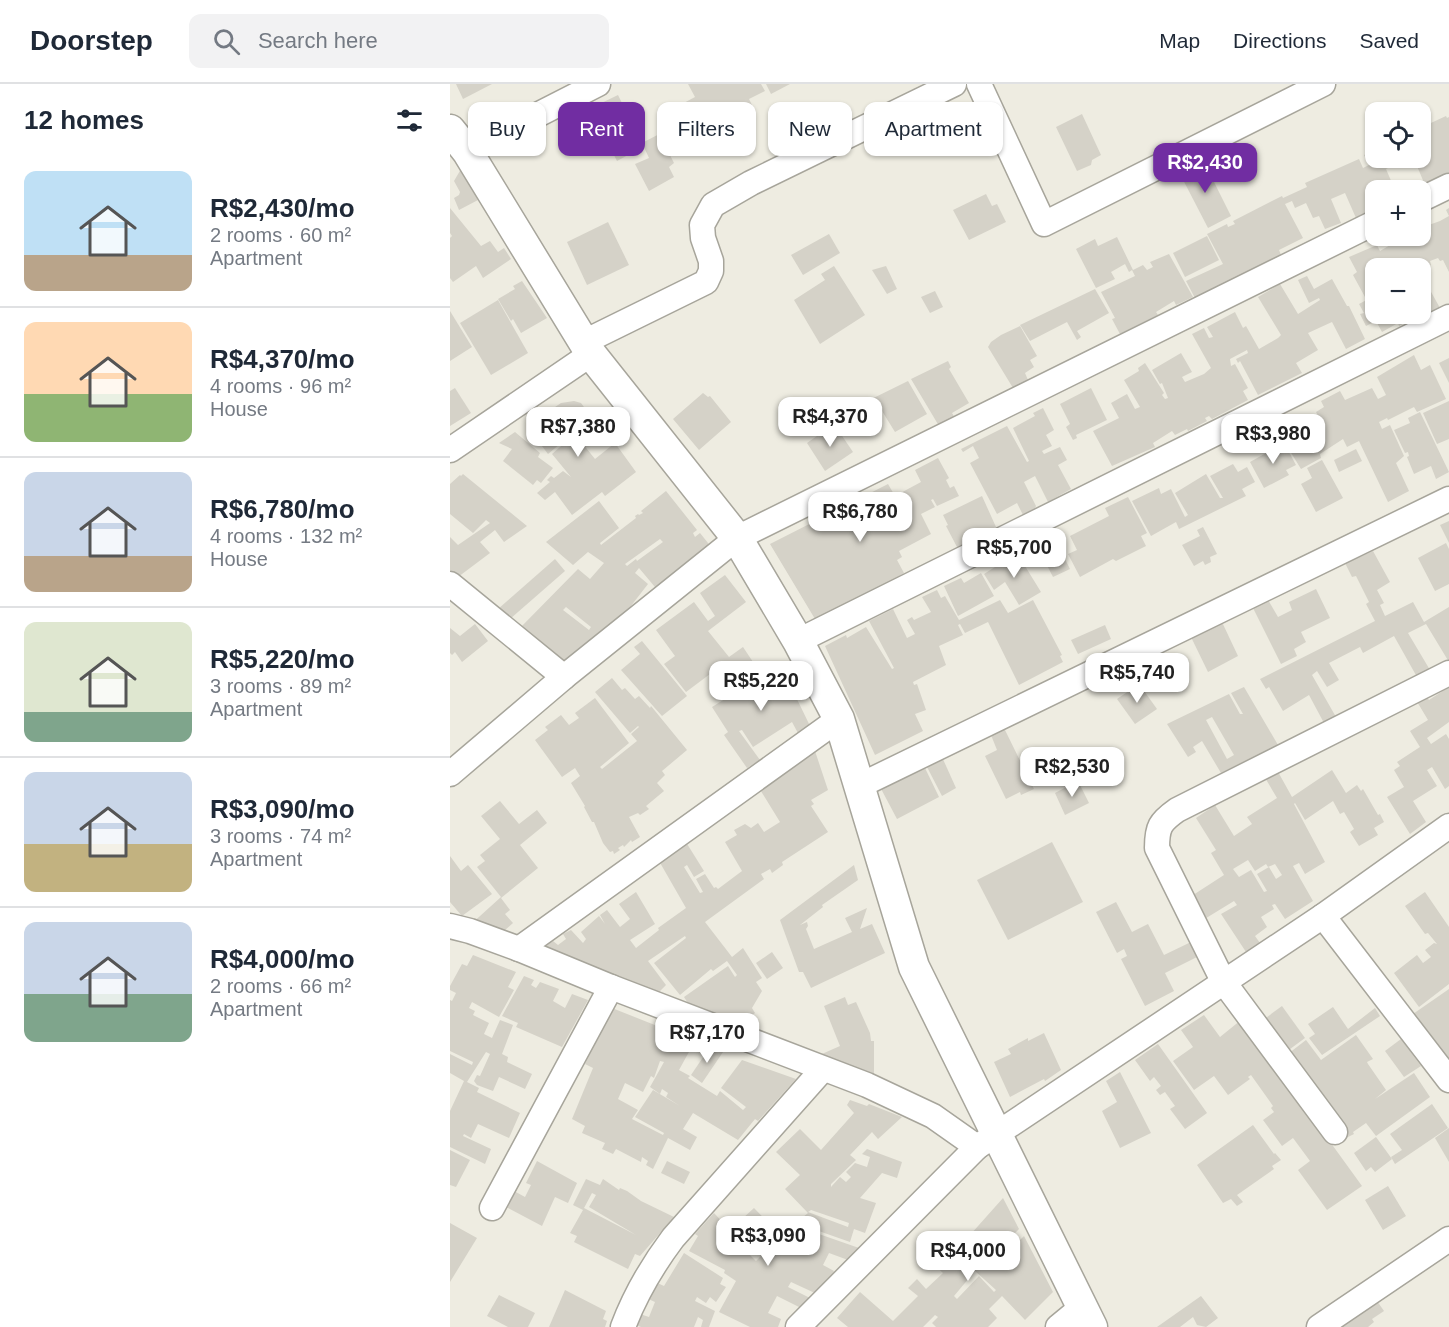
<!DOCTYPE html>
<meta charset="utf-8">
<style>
:root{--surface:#fff;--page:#f2f2f3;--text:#1f2937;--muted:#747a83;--line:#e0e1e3;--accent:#712da2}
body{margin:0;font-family:Helvetica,sans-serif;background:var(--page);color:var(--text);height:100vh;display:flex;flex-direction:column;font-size:22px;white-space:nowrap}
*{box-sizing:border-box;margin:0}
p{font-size:20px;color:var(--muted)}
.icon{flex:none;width:33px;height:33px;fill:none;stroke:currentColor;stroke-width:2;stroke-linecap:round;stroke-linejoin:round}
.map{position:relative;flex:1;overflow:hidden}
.drawer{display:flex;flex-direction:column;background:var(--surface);width:450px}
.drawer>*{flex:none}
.hud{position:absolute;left:18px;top:18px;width:570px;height:54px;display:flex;gap:12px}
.buttons{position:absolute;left:915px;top:18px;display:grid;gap:12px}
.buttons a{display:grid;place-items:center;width:66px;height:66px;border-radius:12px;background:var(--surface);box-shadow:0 2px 4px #0004;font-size:30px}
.price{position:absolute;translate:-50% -51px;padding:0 14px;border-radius:12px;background:#fff;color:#222;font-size:20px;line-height:39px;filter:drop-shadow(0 2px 3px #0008)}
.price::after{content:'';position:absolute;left:50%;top:36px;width:18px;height:14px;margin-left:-9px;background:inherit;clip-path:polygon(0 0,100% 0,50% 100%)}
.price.current{background:var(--accent);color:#fff}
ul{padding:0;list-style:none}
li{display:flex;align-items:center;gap:18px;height:150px;padding:0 24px}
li+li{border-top:2px solid var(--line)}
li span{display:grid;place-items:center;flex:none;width:168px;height:120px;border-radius:12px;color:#555}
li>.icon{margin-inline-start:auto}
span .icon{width:72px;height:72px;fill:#fffc;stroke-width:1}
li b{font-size:26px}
h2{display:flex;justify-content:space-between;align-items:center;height:72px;padding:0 24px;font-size:26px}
.tag{padding:0 21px;border-radius:12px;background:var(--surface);box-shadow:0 2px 4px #0004;font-size:21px;line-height:54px}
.tag.current{background:var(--accent);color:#fff}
header{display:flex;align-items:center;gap:36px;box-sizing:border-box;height:84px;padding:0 30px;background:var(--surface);border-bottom:2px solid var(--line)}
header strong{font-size:28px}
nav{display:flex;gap:33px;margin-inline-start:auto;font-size:21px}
.search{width:420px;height:54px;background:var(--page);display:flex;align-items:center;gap:15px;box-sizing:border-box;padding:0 21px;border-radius:12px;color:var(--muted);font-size:22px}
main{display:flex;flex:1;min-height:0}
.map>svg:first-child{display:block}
</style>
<header>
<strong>Doorstep</strong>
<div class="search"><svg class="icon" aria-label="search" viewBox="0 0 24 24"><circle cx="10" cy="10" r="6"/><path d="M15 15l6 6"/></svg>Search here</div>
<nav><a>Map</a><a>Directions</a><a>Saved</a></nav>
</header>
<main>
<section class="drawer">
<h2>12 homes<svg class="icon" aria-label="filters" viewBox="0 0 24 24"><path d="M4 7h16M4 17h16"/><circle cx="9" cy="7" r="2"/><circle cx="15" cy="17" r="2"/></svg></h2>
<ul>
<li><span style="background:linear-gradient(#bfe0f5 70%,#b9a48a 0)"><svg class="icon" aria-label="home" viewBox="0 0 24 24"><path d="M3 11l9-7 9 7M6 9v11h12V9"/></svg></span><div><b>R$2,430/mo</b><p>2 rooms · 60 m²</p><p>Apartment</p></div></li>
<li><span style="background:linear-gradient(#ffd9b3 60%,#8fb573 0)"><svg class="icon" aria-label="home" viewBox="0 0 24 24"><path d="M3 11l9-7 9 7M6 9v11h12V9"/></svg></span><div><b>R$4,370/mo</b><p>4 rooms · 96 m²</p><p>House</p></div></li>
<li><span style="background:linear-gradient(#c9d6e8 70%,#b9a48a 0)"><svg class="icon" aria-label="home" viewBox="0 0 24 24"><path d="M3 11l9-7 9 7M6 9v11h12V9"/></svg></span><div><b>R$6,780/mo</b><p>4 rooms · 132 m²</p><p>House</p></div></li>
<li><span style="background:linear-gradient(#dfe7d0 75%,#7fa58c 0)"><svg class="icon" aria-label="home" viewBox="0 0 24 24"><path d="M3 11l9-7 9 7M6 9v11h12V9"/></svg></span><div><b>R$5,220/mo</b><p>3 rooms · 89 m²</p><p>Apartment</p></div></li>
<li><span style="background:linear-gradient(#c9d6e8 60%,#c2b280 0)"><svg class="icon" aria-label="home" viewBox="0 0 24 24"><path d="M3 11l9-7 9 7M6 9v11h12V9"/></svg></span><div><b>R$3,090/mo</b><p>3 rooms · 74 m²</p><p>Apartment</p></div></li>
<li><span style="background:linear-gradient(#c9d6e8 60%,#7fa58c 0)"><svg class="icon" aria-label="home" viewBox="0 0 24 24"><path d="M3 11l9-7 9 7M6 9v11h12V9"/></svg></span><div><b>R$4,000/mo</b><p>2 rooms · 66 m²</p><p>Apartment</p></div></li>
</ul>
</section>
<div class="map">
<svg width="999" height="1243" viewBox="0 0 999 1243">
<rect width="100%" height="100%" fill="#eeece1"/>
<g fill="#d5d2c8" fill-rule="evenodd">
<polygon points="6,0 42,0 13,15"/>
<polygon points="238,0 311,0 315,7 299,15 302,21 291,27 288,22 281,26 284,31 275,35 273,30 258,37 260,42 230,58 220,39 234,31 230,21 245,13"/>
<polygon points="316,0 340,0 321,10"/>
<polygon points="168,11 175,25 173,27 191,64 167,77 150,44 147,46 137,26"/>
<polygon points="632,30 651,71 642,76 641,81 627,87 606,43"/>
<polygon points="996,32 997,34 999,33 999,89 975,101 964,75 970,74 974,70 970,62 970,44"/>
<polygon points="219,45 227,60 217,65 224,79 219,83 224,93 199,107 185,80 199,74 192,59"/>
<polygon points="926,66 926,74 953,74 954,76 936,85 945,106 926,106 926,123 906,134 895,109 881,115 891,139 875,145 869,132 863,134 856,119 845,124 842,117 835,120 853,154 829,166 832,173 779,197 780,200 746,216 736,197 773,180 757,150 777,140 778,143 785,140 783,137 832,112 833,114 857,103 855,99 909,75 913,84 919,81 914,71"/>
<polygon points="753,76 781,132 758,144 729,88"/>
<polygon points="11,85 28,116 9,126 4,114 9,111 10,108 4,97"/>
<polygon points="536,110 542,122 547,120 556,138 519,156 503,126"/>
<polygon points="0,124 31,162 40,157 48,168 54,164 61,175 33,194 26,182 3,198 0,194 0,154 2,152 0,149"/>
<polygon points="999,124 999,188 993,176 990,177 988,174 980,177 981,181 970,186 970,184 926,184 926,203 918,206 920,210 915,213 903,191 907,188 899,173 927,161 930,167 952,154 951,152 970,152 970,138 973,136 976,142 990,137 999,132 996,126"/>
<polygon points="158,138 179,181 137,201 117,158"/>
<polygon points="379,150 390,169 353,191 341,171"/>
<polygon points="757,152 769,176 735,193 723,169"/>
<polygon points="667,153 683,186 693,181 697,186 703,183 700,178 719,170 743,213 726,221 724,217 706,228 708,231 670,250 662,235 665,234 651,208 685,192 682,186 679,188 675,180 661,188 665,195 646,204 626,165 645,155 648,162"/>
<polygon points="384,182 415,231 370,260 344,216 375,196 371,190"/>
<polygon points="436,182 447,205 437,210 422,186"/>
<polygon points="970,188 990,224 967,235 963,230 970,230"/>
<polygon points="857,192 864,205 882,195 897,222 899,222 915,255 896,265 882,238 858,249 868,266 846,279 852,289 808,311 790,277 788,279 786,275 798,269 797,266 780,275 781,282 785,280 798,304 793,307 798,316 762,335 759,332 755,334 757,337 738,347 737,345 725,351 722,347 703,359 705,363 662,382 643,347 669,334 661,319 677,310 685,325 690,323 674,296 689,287 688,284 695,279 714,309 712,311 715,315 718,314 712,299 710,300 702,286 731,269 742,288 732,293 735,298 754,290 761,284 742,250 754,244 759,254 763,253 757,243 785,228 793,244 796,242 809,265 828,254 831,251 808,213 830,200 848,230 870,216 869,214 859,219 848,196"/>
<polygon points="72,197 97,234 71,249 63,235 61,237 48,215 65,205 63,202"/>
<polygon points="645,205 659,229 627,247 631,253 627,256 617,238 580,257 570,241"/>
<polygon points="485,207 493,223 480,229 471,213"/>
<polygon points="926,211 926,230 959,230 962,235 949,242 948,239 932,248 926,237 916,242 910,230 914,229 909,220"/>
<polygon points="48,216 78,269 41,291 10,239"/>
<polygon points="0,227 22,263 0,277"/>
<polygon points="570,242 587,272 580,276 584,283 575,289 578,296 563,304 538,263 541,258 551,251"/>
<polygon points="964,271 971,286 980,281 996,315 967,328 964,323 938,336 937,334 929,338 932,345 940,341 954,372 946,379 959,407 938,418 909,357 897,363 893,355 870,370 871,374 851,385 840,367 845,365 836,349 853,341 856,346 871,337 866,328 874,323 871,317 890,307 895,316 922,304 928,315 936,311 927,293"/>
<polygon points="999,274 999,299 989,279"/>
<polygon points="498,277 501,283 499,285 519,319 502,329 505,334 489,342 461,295"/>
<polygon points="458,297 477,330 445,348 432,327 394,346 387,332"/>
<polygon points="5,304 21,329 0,342 0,307"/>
<polygon points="641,304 657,336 626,351 627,354 623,356 616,343 620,340 610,320"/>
<polygon points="253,309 258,313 260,312 281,338 249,366 223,335"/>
<polygon points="124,317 131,319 142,334 124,349 145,375 165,359 186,388 155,412 152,408 122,431 105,408 95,416 87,409 100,398 97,396 101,392 104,394 113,387 121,393 102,370 118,356 117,354 98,370 77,342 111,319"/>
<polygon points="999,317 999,355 987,360 973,329"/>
<polygon points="593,324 604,346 596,351 602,362 592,367 594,370 610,363 617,376 608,381 621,405 598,418 585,392 574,398 586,422 585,424 573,431 567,419 547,430 520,379 529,374 523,362 513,368 511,365 557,342 577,378 579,377 563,344 585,332 583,329"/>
<polygon points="970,328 999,388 986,395 981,382 964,390 957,373 959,372 958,368 955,369 944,346 960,339 958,334"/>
<polygon points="384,340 403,368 375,387 357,359"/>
<polygon points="65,348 90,369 88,373 103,384 91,399 87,396 83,401 53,377 62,365 49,359"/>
<polygon points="834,359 846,381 836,386 839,391 814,404 800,378"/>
<polygon points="906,365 912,377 889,388 884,376"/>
<polygon points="488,374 499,394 496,396 500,404 504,402 509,412 487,422 483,415 481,416 485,423 471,430 481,450 449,467 452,473 447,476 454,489 368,540 320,460 438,400 445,412 471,398 465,386"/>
<polygon points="872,376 893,414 866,428 851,400 862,394 857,384"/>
<polygon points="783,380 788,388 797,383 805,398 792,405 796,412 729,445 726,438 701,452 682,417 709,404 711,410 721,405 735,433 738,431 725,409 756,390 770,414 773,414 760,392"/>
<polygon points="13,390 77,442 54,458 45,446 30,458 40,469 8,493 0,486 0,453 8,461 40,439 36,436 23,449 0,430 0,400 10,391 11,392"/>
<path d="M216 407 247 446 243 449 245 453 250 449 266 469 210 509 189 484 185 489 198 500 177 527 179 528 121 583 71 543 128 485 140 495 154 479 138 468 123 481 96 458 149 417 169 444 150 459 151 461 186 434 185 432 188 430 189 431 193 429 191 427ZM210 455 213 458 187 477 186 475 177 482 175 480ZM116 523 141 543 139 546 113 526Z"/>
<polygon points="532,412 546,443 507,463 496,442 498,441 493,431"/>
<polygon points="678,413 697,449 691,452 696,462 666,477 663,475 630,493 618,470 627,466 620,452 659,432 655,424"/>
<polygon points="999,437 999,459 990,441"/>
<polygon points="753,443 767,470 760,473 761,478 755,481 753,477 744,482 732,461 750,452 747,446"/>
<polygon points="602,449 620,485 603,493 585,458"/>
<polygon points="996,459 999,465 999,500 985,507 968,474"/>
<polygon points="923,467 940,498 927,506 934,519 930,521 935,532 963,518 974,538 999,523 999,578 976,540 958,549 980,586 967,593 944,552 913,569 910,563 879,579 889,596 877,603 867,587 862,591 886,633 874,639 859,611 833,627 819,603 816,605 810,595 925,537 916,520 919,518 906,492 902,493 894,477 908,469 910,473"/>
<polygon points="567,469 591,508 569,521 555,498 544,506 534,490"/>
<polygon points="105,475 115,487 60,535 48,525"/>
<polygon points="531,489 544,512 508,532 494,502 511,494 514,499"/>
<polygon points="275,491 296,518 258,547 279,573 293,563 311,590 274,611 271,606 276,602 271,594 266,598 260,590 236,608 214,580 225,572 206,546 244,518 258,537 265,532 250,509"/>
<polygon points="866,505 880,534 851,548 856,558 844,565 847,572 831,580 802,522 817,514 828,533 842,526 839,518"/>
<polygon points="487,506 491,514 495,512 509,536 550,516 558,529 583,516 612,571 610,572 613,578 569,601 538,538 515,549 510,540 508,541 513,551 489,562 496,581 463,598 464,601 467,600 476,626 465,630 473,647 425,671 375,562 396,551 397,554 416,543 442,585 444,584 419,537 443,525 457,554 465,550 457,536 462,533 464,536 481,528 472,513"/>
<polygon points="771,536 788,572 758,588 741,553"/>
<polygon points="25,540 38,557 12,578 5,568 2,571 0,569 0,544 10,552"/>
<polygon points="655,541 661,555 628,570 621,556"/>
<polygon points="192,557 237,612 212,632 171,586 190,570 184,563"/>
<polygon points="331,580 349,609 345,611 361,644 349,651 342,638 303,663 292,646 289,647 310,676 297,684 274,651 278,648 262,623"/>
<polygon points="162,594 172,606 175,604 185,615 189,612 200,624 201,622 237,666 212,687 215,691 207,699 214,707 196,722 199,725 190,731 188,729 179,733 190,753 182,758 181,756 174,763 173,761 168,764 170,766 164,770 163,767 160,768 153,759 144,738 142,738 134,723 135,722 121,699 130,692 125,684 112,693 85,656 98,646 95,643 111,631 119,641 129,634 125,629 145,614 179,659 150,683 152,685 187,657 181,650 189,643 188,642 180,649 145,608"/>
<polygon points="689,600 707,625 685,640 667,615"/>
<path d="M794 603 828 661 771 689 752 657 743 663 746 668 738 673 717 640 779 610 790 630H793L781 609ZM762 633 784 671 777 675 756 636Z"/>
<polygon points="999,603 999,638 977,654 981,660 996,650 999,655 999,702 995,705 982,683 977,686 987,702 963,717 976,738 960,750 937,713 954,703 944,686 950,682 947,678 970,663 960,647 978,636 966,616 976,612 979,616"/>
<polygon points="554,644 584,705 571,711 570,708 556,715 535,672 547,666 541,651"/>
<polygon points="364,664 378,706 361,716 364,720 361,722 378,748 332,778 333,781 322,789 320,785 311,790 314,795 255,838 282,873 293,864 312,894 306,898 312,907 302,924 305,929 285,943 243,927 234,913 278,882 285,893 287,891 277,877 263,887 261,885 230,911 204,879 236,854 235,852 198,877 216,901 204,913 90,866 103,857 108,861 116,855 113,850 121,846 133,859 136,855 131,848 149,832 155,840 150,831 157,826 170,843 180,835 169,820 186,808 205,840 180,856 186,864 209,846 208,844 236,824 209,777 228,765 225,760 234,755 254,787 244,793 237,781 234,783 250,809 253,808 246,795 255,790 264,804 266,803 268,805 292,787 275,758 287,751 284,746 295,740 301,744 308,739 314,748 330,738 309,704"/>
<polygon points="492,673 506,704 492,712 477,683 478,679"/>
<polygon points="475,684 489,713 447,735 429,701 451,690 453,694"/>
<path d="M827 686 842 713 882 686 896 709 907 701 911 707 913 705 928 731 930 730 934 738 924 744 928 751 909 762 900 748 904 745 894 728 890 730 883 717 855 736 845 719 844 720 875 778 855 790 849 779 843 782 863 817 835 835 825 820 822 821 824 825 811 833 817 843 805 852 810 859 796 868 771 830 787 821 784 817 753 836 740 813 774 791 761 769 766 766 746 734 765 721 784 752 802 740 797 733 827 714 814 692ZM798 776 805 787 816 780 818 783 825 780 832 791 826 795 819 783 807 790 817 807 814 808 801 786 789 793 783 785Z"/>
<polygon points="628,697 639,719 615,731 605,709"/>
<polygon points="50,717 69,740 87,726 97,739 70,761 88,784 51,814 60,826 55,830 63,839 47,853 19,842 51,813 27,783 35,777 30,771 50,755 31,732"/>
<polygon points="602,758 633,818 558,856 527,796"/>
<polygon points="0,772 11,787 18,781 42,810 12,832 0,818"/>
<polygon points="404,781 408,796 372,821 373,823 350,841 357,838 358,842 356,845 364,865 402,848 395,834 417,824 410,845 422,840 435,869 361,904 353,888 349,888 330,836"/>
<polygon points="975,808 999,843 999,900 969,923 944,889 967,871 973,879 981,873 975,866 984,859 987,860 978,849 975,850 955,822"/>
<polygon points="666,818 682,848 698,840 714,871 741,858 749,872 715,889 724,907 695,922 671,875 677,872 674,865 667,869 646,828"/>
<polygon points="322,868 333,884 317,895 306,879"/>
<polygon points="23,871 66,888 58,903 64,906 49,933 22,918 19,924 25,927 23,931 39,939 34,950 42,954 50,936 63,941 52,970 58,973 57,978 82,990 75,1005 49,993 43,1007 27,1001 24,997 27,991 30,992 40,970 36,968 17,998 29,1004 27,1008 70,1029 59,1054 28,1040 21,1054 14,1050 13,1052 41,1065 35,1080 0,1063 0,1027 14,997 0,989 0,970 22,981 23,978 0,967 0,916 2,917 6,909 0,906 0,902 12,880 17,882"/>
<polygon points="74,892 84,896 81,901 86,904 90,898 109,905 103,917 115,924 122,910 138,916 112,963 66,943 68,939 52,932"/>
<polygon points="999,905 999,978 963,930"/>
<polygon points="395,913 398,921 406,918 420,949 421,957 424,957 424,994 365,973 390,962 374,922"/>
<polygon points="832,922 855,954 832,971 809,939"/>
<polygon points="883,923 898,945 925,924 930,932 872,971 859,954 865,950 858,940"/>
<path d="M162 924 245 957 229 986 240 992 238 994 267 1012 270 1007 293 1026 296 1023 271 1004 292 976 346 995 308 1037 305 1035 288 1056 243 1029 233 1045 247 1053 240 1066 218 1054 203 1085 196 1081 198 1077 192 1073 191 1078 166 1065 163 1070 152 1065 155 1059 132 1049 135 1042 122 1035 143 984 135 980ZM210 977 214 978 200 1003 210 1010 212 1005 218 1009 216 1013 230 1022 203 1006 185 1033 214 1049 213 1051 182 1035 188 1026 168 1015 175 999 193 1008 201 992 204 994Z"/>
<polygon points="754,931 770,953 791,936 841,1009 844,1008 912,1102 877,1126 848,1086 860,1077 843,1054 832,1062 813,1036 824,1028 821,1024 823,1022 801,991 798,993 800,995 778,1011 764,992 744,1006 723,977 743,963 731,946"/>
<polygon points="594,949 611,986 595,997 594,995 560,1013 544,978 561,970 558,965 578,954 578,957"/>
<polygon points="906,951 923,975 917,978 918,980 936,1006 925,1015 964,989 980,1013 926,1052 916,1039 903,1048 904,1050 894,1055 834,973 856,956 871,976"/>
<polygon points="951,955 971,982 954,993 935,967"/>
<polygon points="708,960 757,1029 735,1045 720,1025 725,1022 715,1008 710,1011 706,1006 711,1002 704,993 700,997 685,976"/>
<polygon points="260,963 273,968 252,999 241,991"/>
<polygon points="670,988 701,1049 670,1064 652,1027 667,1018 656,997"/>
<path d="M400 1016 417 1022 419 1020 452 1033 428 1055 422 1048 400 1071 406 1076 381 1100V1103L390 1093 396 1098 401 1093 396 1088 405 1079 417 1083 420 1073 412 1070 417 1065 452 1078 447 1094 432 1089 410 1114 426 1119 415 1149 404 1145 400 1158 346 1139 358 1129 335 1105 350 1091 326 1068 350 1045 371 1066 404 1029 397 1021ZM361 1126 399 1139 398 1143 358 1128Z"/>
<polygon points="982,1020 998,1044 945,1080 941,1073 952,1066 940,1050"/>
<polygon points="803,1041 824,1070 825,1069 831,1076 822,1082 824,1085 787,1111 793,1118 787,1122 781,1115 773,1119 747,1081"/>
<polygon points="999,1044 999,1078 985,1054"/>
<polygon points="926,1053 942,1075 925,1088 921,1083 916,1087 904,1069"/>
<polygon points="0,1066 20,1076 6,1103 0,1101"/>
<polygon points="87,1077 127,1099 118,1119 105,1113 92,1142 56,1123 64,1107 75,1113 81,1101 76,1099"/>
<polygon points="217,1077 240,1088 234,1100 211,1089"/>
<path d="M136 1095 150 1101 153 1095 169 1106 170 1104 177 1107 191 1117 224 1133 190 1172 185 1170 178 1185 124 1158 127 1152 120 1149 133 1126 123 1121ZM142 1109 146 1111 139 1123 186 1151 134 1124Z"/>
<polygon points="938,1102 956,1132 933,1146 915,1116"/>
<path d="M553 1114 569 1145 559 1155 565 1161 574 1152 603 1208 575 1236 552 1212 539 1225 547 1234 538 1243H486L482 1239 488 1233 485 1231 473 1243H398L387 1234 410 1208 443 1237 468 1212 458 1204 467 1195 476 1205 493 1189 481 1178 503 1152 512 1160ZM550 1158 553 1160 535 1180 533 1178ZM525 1187 546 1206 544 1208 529 1192 507 1215 504 1212Z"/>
<polygon points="304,1124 331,1152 338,1145 345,1147 346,1142 409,1164 398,1176 379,1169 373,1181 384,1187 379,1197 367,1210 341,1198 338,1203 362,1215 353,1225 327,1212 318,1229 331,1235 328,1243 300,1243 269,1228 286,1197 274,1189 275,1186 239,1167 248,1152 245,1150 264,1129 294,1161 292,1163 306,1177 319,1164 292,1135"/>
<polygon points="0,1139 27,1154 0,1198"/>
<polygon points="234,1169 273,1194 270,1200 276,1203 266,1218 260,1213 256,1219 247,1213 245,1217 265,1227 259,1243 251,1243 253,1236 248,1233 244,1243 191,1243 186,1241 190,1230 199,1233 205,1218 196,1214 203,1197 214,1202"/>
<polygon points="115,1206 156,1227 153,1235 157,1237 155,1243 99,1243"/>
<polygon points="49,1211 85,1229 78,1243 58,1243 37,1232"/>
<polygon points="751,1212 768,1234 756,1243 747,1241 743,1233 730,1243 707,1243"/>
<polygon points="927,1217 934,1227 922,1235 924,1238 918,1243 889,1243"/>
</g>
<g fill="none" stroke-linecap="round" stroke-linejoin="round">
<defs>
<g id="minor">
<polyline points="529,0 594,140 873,0"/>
<polyline points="17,67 148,0"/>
<polyline points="970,116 999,102"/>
<polyline points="134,258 256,198 261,187 261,177 253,154 252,141 263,121 301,99 504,0"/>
<polyline points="0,366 141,270"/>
<polyline points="0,500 114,593"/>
<polyline points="348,557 999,233"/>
<polyline points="0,690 114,593 287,454 926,138"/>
<polyline points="409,702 999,415"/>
<polyline points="873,832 999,996"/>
<polyline points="0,842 20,847 69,865 161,903 417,1001 483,1032 527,1063"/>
<polyline points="69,865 389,635"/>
<path d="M885 1048 773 897 707 764C707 743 710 738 727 726L999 589"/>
<polyline points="42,1124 161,903"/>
<path d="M173 1243C185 1211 202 1182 223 1154L373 985"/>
<polyline points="348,1243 527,1063 873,832 999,742"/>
<polyline points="608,1243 631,1224"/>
<polyline points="869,1243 999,1155"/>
</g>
<polyline id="tertiary" points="0,46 17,67 141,270 287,454 348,557 389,635 464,883 642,1243"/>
</defs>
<use href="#minor" stroke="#a7a59b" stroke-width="27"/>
<use href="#tertiary" stroke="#a7a59b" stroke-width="33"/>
<use href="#minor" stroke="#fff" stroke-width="24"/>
<use href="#tertiary" stroke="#fff" stroke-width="30"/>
</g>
</svg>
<div class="buttons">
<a><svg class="icon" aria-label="locate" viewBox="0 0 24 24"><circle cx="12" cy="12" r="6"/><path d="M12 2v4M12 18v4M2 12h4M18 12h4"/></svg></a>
<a>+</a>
<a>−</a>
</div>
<b class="price current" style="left:755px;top:110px">R$2,430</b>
<b class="price" style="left:380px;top:364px">R$4,370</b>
<b class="price" style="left:128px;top:374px">R$7,380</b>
<b class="price" style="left:823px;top:381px">R$3,980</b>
<b class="price" style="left:410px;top:459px">R$6,780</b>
<b class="price" style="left:564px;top:495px">R$5,700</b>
<b class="price" style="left:687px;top:620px">R$5,740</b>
<b class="price" style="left:311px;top:628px">R$5,220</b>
<b class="price" style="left:622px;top:714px">R$2,530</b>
<b class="price" style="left:257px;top:980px">R$7,170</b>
<b class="price" style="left:318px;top:1183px">R$3,090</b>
<b class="price" style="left:518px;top:1198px">R$4,000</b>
<div class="hud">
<a class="tag">Buy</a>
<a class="tag current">Rent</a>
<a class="tag">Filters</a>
<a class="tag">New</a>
<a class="tag">Apartment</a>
</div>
</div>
</main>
